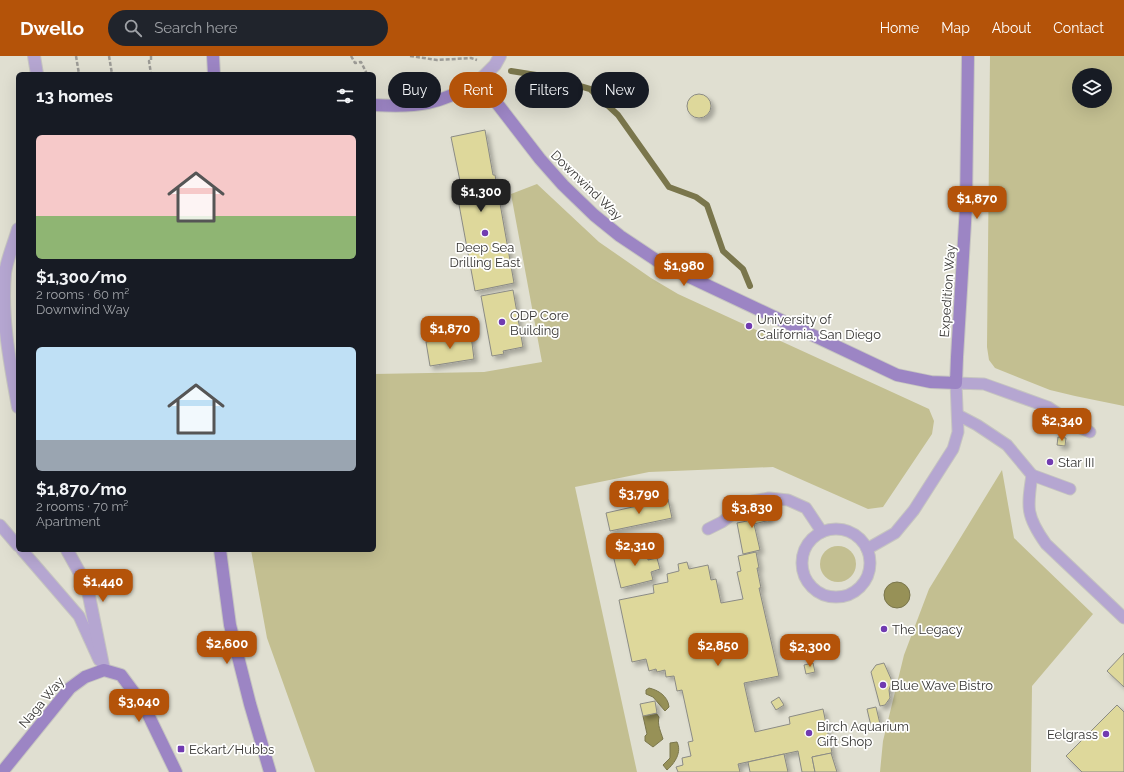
<!DOCTYPE html>
<meta charset="utf-8">
<style>
:root{--surface:#171b24;--page:#20242c;--text:#f1f3f6;--muted:#9ea1a6;--accent:#b45309}
body{margin:0;font-family:Raleway,sans-serif;background:var(--page);color:var(--text);height:100vh;display:flex;flex-direction:column;font-size:15px;white-space:nowrap}
*{box-sizing:border-box;margin:0}
p{font-size:13px;color:var(--muted)}
.icon{flex:none;width:22px;height:22px;fill:none;stroke:currentColor;stroke-width:2;stroke-linecap:round;stroke-linejoin:round}
.map{position:relative;flex:1;overflow:hidden}
.side{position:absolute;left:16px;top:16px;width:360px;height:480px;display:flex;flex-direction:column;background:var(--surface);border-radius:6px;box-shadow:0 4px 16px #0002}
.side>*{flex:none}
.banner{position:absolute;left:388px;top:16px;width:380px;height:36px;display:flex;gap:8px}
.buttons{position:absolute;left:1072px;top:12px;display:grid;gap:8px}
.buttons a{display:grid;place-items:center;width:40px;height:40px;border-radius:50%;background:var(--surface);box-shadow:0 4px 16px #0002;font-size:20px}
.price{position:absolute;translate:-50% -34px;padding:0 9px;border-radius:8px;background:var(--accent);color:#fff;font-size:13px;line-height:26px;filter:drop-shadow(0 1px 2px #0008)}
.price::after{content:'';position:absolute;left:50%;top:24px;width:12px;height:9px;margin-left:-6px;background:inherit;clip-path:polygon(0 0,100% 0,50% 100%)}
.price.active{background:#222;color:#fff}
ul{padding:0;list-style:none}
li{display:grid;align-content:center;gap:8px;height:212px;padding:0 20px}
li span{display:grid;place-items:center;height:124px;border-radius:6px;color:#555}
li>.icon{margin-inline-start:auto}
span .icon{width:72px;height:72px;fill:#fffc;stroke-width:1}
li b{font-size:17px}
h2{display:flex;justify-content:space-between;align-items:center;height:48px;padding:0 20px;font-size:17px}
.tag{padding:0 14px;border-radius:18px;background:var(--surface);box-shadow:0 4px 16px #0002;font-size:14px;line-height:36px}
.tag.active{background:var(--accent);color:#fff}
header{display:flex;align-items:center;gap:24px;box-sizing:border-box;height:56px;padding:0 20px;background:var(--accent);color:#fff}
header strong{font-size:19px}
nav{display:flex;gap:22px;margin-inline-start:auto;font-size:14px}
.search{width:280px;height:36px;background:var(--page);display:flex;align-items:center;gap:10px;box-sizing:border-box;padding:0 14px;border-radius:22px;color:var(--muted);font-size:15px}
.map>svg:first-child{display:block}
</style>
<header>
<strong>Dwello</strong>
<div class="search"><svg class="icon" aria-label="search" viewBox="0 0 24 24"><circle cx="10" cy="10" r="6"/><path d="M15 15l6 6"/></svg>Search here</div>
<nav><a>Home</a><a>Map</a><a>About</a><a>Contact</a></nav>
</header>
<div class="map">
<svg width="1124" height="716" viewBox="0 0 1124 716">
<defs>
<filter id="shadow"><feDropShadow dx="3.5" dy="3.5" stdDeviation="2" flood-color="#0004"/></filter>
</defs>
<rect width="100%" height="100%" fill="#eae9e3"/>
<path fill="#e0dfd1" fill-rule="evenodd" d="M0 0H1124V716H0ZM18 18H374V494H18ZM1079 19H1105V45H1079Z"/>
<g fill="#c3bf91" fill-rule="evenodd">
<path d="M990 0H1124V350L1075 340 1050 334 995 312 989 304 987 291ZM1079 19H1105V45H1079Z"/>
<polygon points="537,128 599,186 651,222 678,238 929,353 934,365 932,378 883,451 868,453 773,411 649,416 575,431 637,716 315,716 267,582 251,494 374,494 374,318 484,316 542,306 511,138"/>
<polygon points="1002,414 1014,482 1093,558 1032,630 1031,716 880,716 883,685 904,599 929,533"/>
<circle cx="838" cy="508" r="18"/>
</g>
<g fill="#979157" stroke="#7a764c">
<circle cx="897" cy="539" r="13"/>
<path d="M649 632C658 634 668 640 669 651L665 655 653 641 646 638V634Z"/>
<path d="M656 657 659 661C657 669 661 676 663 683L653 691 645 685V680L647 678 643 660Z"/>
<path d="M677 686C682 696 675 707 667 714L663 709 670 702V687Z"/>
</g>
<g fill="none" stroke-linecap="round" stroke-linejoin="round">
<polyline stroke="#7a764c" stroke-width="6" points="511,15 549,21 590,33 618,59 669,131 696,141 707,149 723,195 743,213 750,230"/>
</g>
<g fill="#ded89b" stroke="#8b8b85" filter="url(#shadow)">
<circle cx="699" cy="50" r="12"/>
<polygon points="485,74 493,119 495,119 514,227 475,235 455,127 460,125 451,81"/>
<polygon points="513,234 523,291 503,295 504,298 492,300 481,240"/>
<polygon points="471,279 474,303 430,310 426,286"/>
<polygon points="1058,381 1066,382 1065,390 1057,389"/>
<polygon points="668,443 672,462 610,475 606,457"/>
<polygon points="768,451 770,464 754,468 760,494 743,498 737,467 747,465 745,456"/>
<polygon points="646,492 648,504 657,502 660,513 651,516 653,524 621,532 613,499"/>
<polygon points="756,496 759,512 757,512 761,532 759,532 779,620 744,627 755,676 790,668 789,661 823,653 832,697 812,701 815,716 802,716 798,695 738,708 740,716 678,716 676,711 683,709 682,702 691,700 688,686 693,685 682,634 677,635 674,620 666,621 665,614 657,616 656,613 649,615 646,603 632,606 619,544 654,537 653,529 668,526 667,518 679,515 678,508 687,506 689,513 708,509 711,524 716,523 721,547 743,543 737,516 741,515 738,500"/>
<polygon points="1124,597 1124,631 1107,615"/>
<polygon points="813,607 815,616 806,618 804,609"/>
<polygon points="884,607 892,625 889,634 890,642 885,649 880,650 871,616 876,609"/>
<polygon points="779,641 784,649 776,654 771,646"/>
<polygon points="655,645 657,657 643,660 640,648"/>
<polygon points="1117,649 1124,656 1124,716 1082,716 1066,700"/>
<polygon points="876,651 880,668 871,670 867,653"/>
<polygon points="831,697 837,716 815,716 812,701"/>
<polygon points="784,698 788,716 750,716 748,706"/>
</g>
<g fill="none" stroke-linecap="round" stroke-linejoin="round">
<defs>
<g id="lane">
<polyline points="958,359 977,369 1007,389 1032,419 1070,433"/>
<path d="M1032 419C1027 452 1026 460 1046 488L1124 562"/>
<polyline points="0,469 18,490"/>
<polyline points="708,473 722,466 735,456 753,445 769,442 788,444 806,452 822,476"/>
<circle cx="836" cy="507" r="34"/>
<polyline points="867,493 895,477 914,454 953,393 958,376 956,327 984,328 1048,351 1076,370 1090,376"/>
<polyline points="22,494 79,560 99,604"/>
</g>
<g id="street">
<polyline points="34,0 37,18"/>
<polyline points="478,26 495,9 500,0"/>
<path d="M18 173C14 187 7 203 5 217 1 262 10 307 18 351"/>
<polyline points="67,494 87,530 104,614"/>
</g>
<g id="secondary">
<polyline points="213,0 214,18"/>
<path d="M374 49C418 52 440 48 478 26L489 37 540 103 563 129 594 159 620 180 662 208 897 319 931 326 956 327 957 301 966 150 968 0"/>
<polyline points="220,494 230,569 250,648 270,716"/>
<polyline points="2,716 70,632 85,621 104,614 121,619 144,650 176,716"/>
</g>
</defs>
<use href="#lane" stroke="#c6c5c0" stroke-width="13"/>
<use href="#street" stroke="#c6c5c0" stroke-width="14"/>
<use href="#secondary" stroke="#c6c5c0" stroke-width="14"/>
<g stroke="#9b9a95" stroke-width="2.5" stroke-dasharray="4 2" stroke-linecap="butt">
<polyline points="76,0 79,18"/>
<polyline points="109,0 112,18"/>
<polyline points="151,0 151,5 149,5 151,18"/>
<polyline points="351,0 355,7 361,6 367,18"/>
<polyline points="410,0 437,4 471,2 477,4"/>
<polyline points="374,29 374,30"/>
</g>
<use href="#lane" stroke="#b5a6d1" stroke-width="11"/>
<use href="#street" stroke="#b5a6d1" stroke-width="12"/>
<use href="#secondary" stroke="#9c85c4" stroke-width="12"/>
</g>
<g fill="#713bb1" stroke="#fffffe" stroke-width="1.5">
<circle cx="485" cy="177" r="4"/>
<circle cx="502" cy="266" r="4"/>
<circle cx="749" cy="270" r="4"/>
<circle cx="1050" cy="406" r="4"/>
<circle cx="884" cy="573" r="4"/>
<circle cx="883" cy="629" r="4"/>
<circle cx="809" cy="677" r="4"/>
<circle cx="1106" cy="678" r="4"/>
<rect x="177" y="689" width="8" height="8" rx="2"/>
</g>
<g text-anchor="middle" stroke-width="3.5" stroke-linejoin="round" paint-order="stroke">
<g font-size="13" fill="#373634" stroke="#fffffe">
<text transform="translate(587 129) rotate(44)" y="5">Downwind Way</text>
<text transform="translate(947 235) rotate(-86)" y="5">Expedition Way</text>
<text transform="translate(41 646) rotate(-50)" y="5">Naga Way</text>
</g>
<g font-size="13" fill="#373634" stroke="#fffffe" text-anchor="start">
<text x="485" y="196" text-anchor="middle">Deep Sea<tspan x="485" dy="15">Drilling East</tspan></text>
<text x="510" y="264">ODP Core<tspan x="510" dy="15">Building</tspan></text>
<text x="757" y="268">University of<tspan x="757" dy="15">California, San Diego</tspan></text>
<text x="1058" y="411">Star III</text>
<text x="892" y="578">The Legacy</text>
<text x="891" y="634">Blue Wave Bistro</text>
<text x="817" y="675">Birch Aquarium<tspan x="817" dy="15">Gift Shop</tspan></text>
<text x="1098" y="683" text-anchor="end">Eelgrass</text>
<text x="189" y="698">Eckart/Hubbs</text>
</g>
</g>
</svg>
<div class="buttons">
<a><svg class="icon" aria-label="layers" viewBox="0 0 24 24"><path d="M12 4l9 5-9 5-9-5zM3 14l9 5 9-5"/></svg></a>
</div>
<b class="price active" style="left:481px;top:157px">$1,300</b>
<b class="price" style="left:977px;top:164px">$1,870</b>
<b class="price" style="left:684px;top:231px">$1,980</b>
<b class="price" style="left:450px;top:294px">$1,870</b>
<b class="price" style="left:1062px;top:386px">$2,340</b>
<b class="price" style="left:639px;top:459px">$3,790</b>
<b class="price" style="left:752px;top:473px">$3,830</b>
<b class="price" style="left:635px;top:511px">$2,310</b>
<b class="price" style="left:103px;top:547px">$1,440</b>
<b class="price" style="left:227px;top:609px">$2,600</b>
<b class="price" style="left:718px;top:611px">$2,850</b>
<b class="price" style="left:810px;top:612px">$2,300</b>
<b class="price" style="left:139px;top:667px">$3,040</b>
<div class="banner">
<a class="tag">Buy</a>
<a class="tag active">Rent</a>
<a class="tag">Filters</a>
<a class="tag">New</a>
</div>
<section class="side">
<h2>13 homes<svg class="icon" aria-label="filters" viewBox="0 0 24 24"><path d="M4 7h16M4 17h16"/><circle cx="9" cy="7" r="2"/><circle cx="15" cy="17" r="2"/></svg></h2>
<ul>
<li><span style="background:linear-gradient(#f6c9c9 65%,#8fb573 0)"><svg class="icon" aria-label="home" viewBox="0 0 24 24"><path d="M3 11l9-7 9 7M6 9v11h12V9"/></svg></span><div><b>$1,300/mo</b><p>2 rooms · 60 m²</p><p>Downwind Way</p></div></li>
<li><span style="background:linear-gradient(#bfe0f5 75%,#9aa5b1 0)"><svg class="icon" aria-label="home" viewBox="0 0 24 24"><path d="M3 11l9-7 9 7M6 9v11h12V9"/></svg></span><div><b>$1,870/mo</b><p>2 rooms · 70 m²</p><p>Apartment</p></div></li>
</ul>
</section>
</div>
